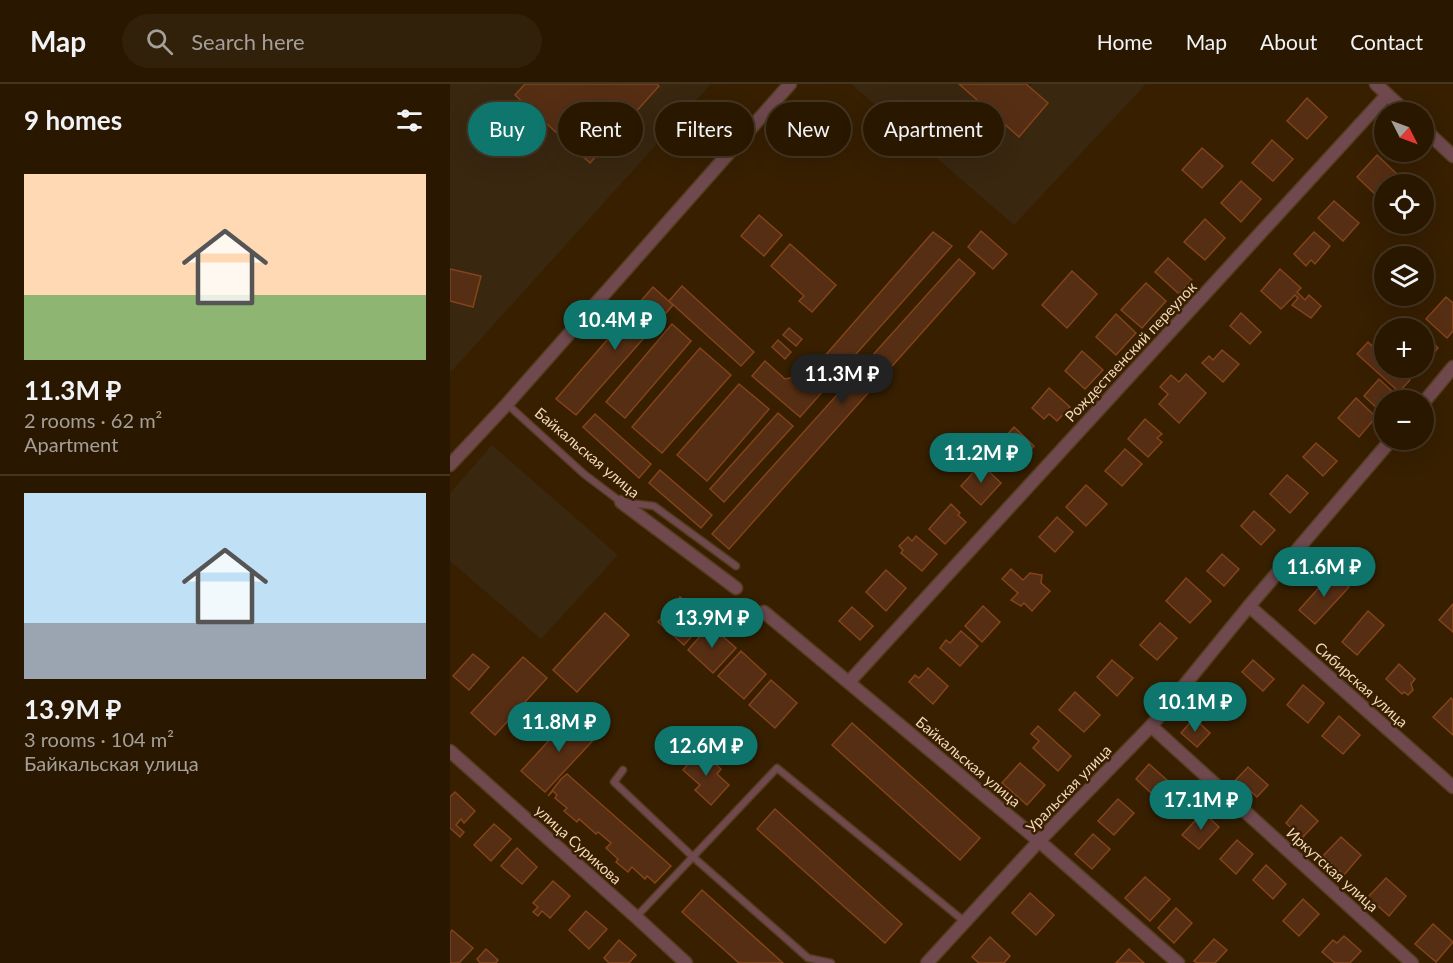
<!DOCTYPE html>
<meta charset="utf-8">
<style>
:root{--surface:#291700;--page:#31200a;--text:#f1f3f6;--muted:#a59f99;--line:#453622;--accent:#0f766e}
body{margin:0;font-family:Lato,sans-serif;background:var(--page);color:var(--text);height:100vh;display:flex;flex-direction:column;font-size:22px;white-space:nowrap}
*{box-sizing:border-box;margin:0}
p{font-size:20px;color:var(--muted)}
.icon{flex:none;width:33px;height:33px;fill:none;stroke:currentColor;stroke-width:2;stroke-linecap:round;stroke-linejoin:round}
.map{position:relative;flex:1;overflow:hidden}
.drawer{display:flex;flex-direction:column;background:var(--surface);width:450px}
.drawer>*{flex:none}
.hud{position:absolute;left:18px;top:18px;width:570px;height:54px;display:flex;gap:12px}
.needle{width:39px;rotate:132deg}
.fabs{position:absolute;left:924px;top:18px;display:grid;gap:12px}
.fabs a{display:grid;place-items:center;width:60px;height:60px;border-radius:50%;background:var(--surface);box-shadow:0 6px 24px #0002,0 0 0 2px var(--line);font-size:30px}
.price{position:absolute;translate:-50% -51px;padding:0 14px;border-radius:21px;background:var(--accent);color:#fff;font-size:20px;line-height:39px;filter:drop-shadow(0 2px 3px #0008)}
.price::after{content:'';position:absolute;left:50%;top:36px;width:18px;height:14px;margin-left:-9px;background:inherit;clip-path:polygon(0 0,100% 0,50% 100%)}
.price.selected{background:#222;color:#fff}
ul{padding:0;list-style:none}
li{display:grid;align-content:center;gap:12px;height:318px;padding:0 24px}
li+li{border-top:2px solid var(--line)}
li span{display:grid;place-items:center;height:186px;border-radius:0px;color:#555}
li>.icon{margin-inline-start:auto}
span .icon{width:108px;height:108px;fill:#fffc;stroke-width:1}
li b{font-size:26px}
h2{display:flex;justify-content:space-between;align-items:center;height:72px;padding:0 24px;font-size:26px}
.pill{padding:0 21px;border-radius:27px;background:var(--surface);box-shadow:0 6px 24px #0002,0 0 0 2px var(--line);font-size:21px;line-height:54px}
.pill.selected{background:var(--accent);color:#fff}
header{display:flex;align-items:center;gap:36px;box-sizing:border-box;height:84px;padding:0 30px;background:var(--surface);border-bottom:2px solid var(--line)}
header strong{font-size:28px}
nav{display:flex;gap:33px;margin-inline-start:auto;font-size:21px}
.search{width:420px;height:54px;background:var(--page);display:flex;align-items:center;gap:15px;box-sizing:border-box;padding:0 21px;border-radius:33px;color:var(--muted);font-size:22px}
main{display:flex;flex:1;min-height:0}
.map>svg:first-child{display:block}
</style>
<header>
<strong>Map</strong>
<div class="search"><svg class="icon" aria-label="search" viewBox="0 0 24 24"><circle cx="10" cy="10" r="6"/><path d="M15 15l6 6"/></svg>Search here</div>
<nav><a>Home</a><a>Map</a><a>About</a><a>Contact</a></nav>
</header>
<main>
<section class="drawer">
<h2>9 homes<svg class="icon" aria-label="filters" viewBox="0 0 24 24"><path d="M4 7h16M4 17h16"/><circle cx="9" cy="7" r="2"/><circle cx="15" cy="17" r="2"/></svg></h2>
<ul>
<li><span style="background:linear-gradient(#ffd9b3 65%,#8fb573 0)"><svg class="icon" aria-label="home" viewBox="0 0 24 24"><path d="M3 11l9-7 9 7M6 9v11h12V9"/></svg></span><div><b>11.3M ₽</b><p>2 rooms · 62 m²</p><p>Apartment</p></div></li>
<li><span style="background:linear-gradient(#bfe0f5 70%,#9aa5b1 0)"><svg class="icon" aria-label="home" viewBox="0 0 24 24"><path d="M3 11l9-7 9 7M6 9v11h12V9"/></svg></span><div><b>13.9M ₽</b><p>3 rooms · 104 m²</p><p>Байкальская улица</p></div></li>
</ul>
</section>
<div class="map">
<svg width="1003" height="879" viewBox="0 0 1003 879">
<rect width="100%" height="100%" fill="#371f00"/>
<g fill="#392710">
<polygon points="0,0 261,0 0,289"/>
<polygon points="401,0 576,0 579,3 582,0 696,0 564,141"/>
<polygon points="42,361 168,471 91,555 0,477 0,409"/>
</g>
<g fill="#562e14" stroke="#83441a" stroke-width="1.5">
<polygon points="75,0 207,0 209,2 140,79 65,11"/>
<polygon points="509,0 576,0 598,19 569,53"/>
<polygon points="857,14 877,33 857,55 837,37"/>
<polygon points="822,56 843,75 823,97 802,79"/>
<polygon points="752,64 773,82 752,104 732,86"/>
<polygon points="927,71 947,90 938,100 934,100 934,104 927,112 907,93"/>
<polygon points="791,97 811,115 791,138 771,119"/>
<polygon points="884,117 909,139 893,157 868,134"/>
<polygon points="309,131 332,151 314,172 291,152"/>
<polygon points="755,135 775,154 755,176 734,158"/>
<polygon points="531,147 557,170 543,185 518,163"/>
<polygon points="483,148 502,162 350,333 302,292 315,277 335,295 359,290"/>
<polygon points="864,148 880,162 865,180 861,176 856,182 844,170"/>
<polygon points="340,160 386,201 362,228 349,217 354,212 321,182"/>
<polygon points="718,174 742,196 729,210 705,188"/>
<polygon points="509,175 525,189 279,465 262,450"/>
<polygon points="0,185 31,192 23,223 0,217"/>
<polygon points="830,185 851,204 847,208 855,216 859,211 871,222 861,234 842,221 848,214 845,211 831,225 811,207"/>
<polygon points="622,187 647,210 617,244 592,221"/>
<polygon points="696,199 716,217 692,244 671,226"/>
<polygon points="232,202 304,268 291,282 219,217"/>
<polygon points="203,203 223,221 126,331 106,315"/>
<polygon points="996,213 1003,219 1003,247 997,254 976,235"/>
<polygon points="791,229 811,248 800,260 780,242"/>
<polygon points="666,230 686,249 666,271 646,253"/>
<polygon points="222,240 241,257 175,334 156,318"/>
<polygon points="339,244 352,255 346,262 333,251"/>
<polygon points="974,250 988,264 974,280"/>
<polygon points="328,256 341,268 335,275 322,263"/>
<polygon points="918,258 934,273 934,284 946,284 960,296 949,308 907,270"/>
<polygon points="250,264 281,291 212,369 182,343"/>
<polygon points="772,266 789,280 773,298 752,279 759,272 763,276"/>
<polygon points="632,267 653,286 635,305 615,287"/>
<polygon points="736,290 756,309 729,339 709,320 718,310 710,303 721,291 729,298"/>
<polygon points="929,295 946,311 941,316 934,316 934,324 931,328 914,312"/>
<polygon points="289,300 319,325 257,397 227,371"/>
<polygon points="599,304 620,323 607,337 599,330 594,335 582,324"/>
<polygon points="906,314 926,333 909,353 888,334"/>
<polygon points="328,329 343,342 274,418 260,405"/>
<polygon points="145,330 201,380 189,394 133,343"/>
<polygon points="695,335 712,350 707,354 712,358 698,373 678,355"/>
<polygon points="564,343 584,362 569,379 556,368 550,375 542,368"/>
<polygon points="866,359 887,377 873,392 853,373"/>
<polygon points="675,365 692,380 672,402 655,387"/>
<polygon points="531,380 551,399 531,421 511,402"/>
<polygon points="210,386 262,431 251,444 199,399"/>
<polygon points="837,391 858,409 840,429 820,410"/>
<polygon points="636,401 657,420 636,442 616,423"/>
<polygon points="501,420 510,429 508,431 516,438 495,460 479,445"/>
<polygon points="804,427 825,446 811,461 791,442"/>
<polygon points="607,433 623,448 605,468 589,453"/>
<polygon points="466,452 487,470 472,487 451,469 453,466 449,462 458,453 462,457"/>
<polygon points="772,470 789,485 774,502 757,487"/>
<polygon points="561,485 573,496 580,489 592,491 591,499 600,507 582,527 574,519 571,522 561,516 568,509 552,495"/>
<polygon points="436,486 456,504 436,527 416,508"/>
<polygon points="882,489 899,503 865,540 849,526"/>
<polygon points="736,494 761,517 740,539 716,517"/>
<polygon points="230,513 256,536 234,561 208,538"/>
<polygon points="1003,520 1003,548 989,536"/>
<polygon points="533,522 550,538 532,558 515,542"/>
<polygon points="402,523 423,542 410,556 389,537"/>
<polygon points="918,527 934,541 907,571 892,558"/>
<polygon points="155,529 179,551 127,608 103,586"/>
<polygon points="710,539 727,554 707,576 690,561"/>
<polygon points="260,541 286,564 263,589 238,566"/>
<polygon points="511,547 528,562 510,582 490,564 496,556 500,559"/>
<polygon points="291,567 316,590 294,615 268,592"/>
<polygon points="23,570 39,583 19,606 3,592"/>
<polygon points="73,573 97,594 45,651 21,629"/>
<polygon points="662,576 683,594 667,612 647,593"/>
<polygon points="803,576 824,595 813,607 792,588"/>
<polygon points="949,580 965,595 961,600 963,606 958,611 954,608 952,610 936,595"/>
<polygon points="478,584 498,602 483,620 459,598 465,591 469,594"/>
<polygon points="321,596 347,619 325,644 299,621"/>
<polygon points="853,601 874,619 858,639 837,621"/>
<polygon points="625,608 650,631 634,648 609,626"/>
<polygon points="1001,614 1003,616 1003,651 983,633"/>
<polygon points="123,630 147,652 95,708 71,687"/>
<polygon points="889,632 910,651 893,670 872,652"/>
<polygon points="744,634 760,649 747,663 731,649"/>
<polygon points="402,639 530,754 510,776 382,661"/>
<polygon points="588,642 621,672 608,687 583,664 589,657 581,650"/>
<polygon points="250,666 271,685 267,690 279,701 261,721 245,706 250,701 233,686"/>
<polygon points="570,679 595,701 577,721 552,699"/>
<polygon points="699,680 728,706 714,721 686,695"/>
<polygon points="798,683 818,701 807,713 790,698 786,703 782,700"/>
<polygon points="117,690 221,782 205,799 197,792 195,795 182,783 178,788 166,778 168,775 156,764 161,759 148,748 146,750 129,735 127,738 114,727 117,724 105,714 107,711 103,707 98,712 111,695"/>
<polygon points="5,708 25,727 14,739 11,735 6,741 14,748 10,753 0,744 0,713"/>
<polygon points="668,715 684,729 664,751 648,737"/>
<polygon points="851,721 868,737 852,754 836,739"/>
<polygon points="325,725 452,840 435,859 307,745"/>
<polygon points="753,728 769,743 749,765 732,751"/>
<polygon points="44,740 61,755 41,777 24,761"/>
<polygon points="643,750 660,765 642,785 625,770"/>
<polygon points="891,753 911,771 894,791 873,772"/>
<polygon points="787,756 803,770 786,790 770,775"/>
<polygon points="67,764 87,783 72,800 51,782"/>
<polygon points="816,781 836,800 823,815 803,796"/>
<polygon points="695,793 720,815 700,837 675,814"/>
<polygon points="936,794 956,812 939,832 918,813"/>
<polygon points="103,797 120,812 100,834 92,827 88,832 83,828 88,823 83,819"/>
<polygon points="252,806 333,879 289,879 232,828"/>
<polygon points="580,809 604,831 586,851 562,829"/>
<polygon points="853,815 869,830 849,852 833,837"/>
<polygon points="726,824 742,839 724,859 708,844"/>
<polygon points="136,827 157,845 139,865 119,846"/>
<polygon points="983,840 1003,858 986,878 965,860"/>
<polygon points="2,846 23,864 9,879 0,879 0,849"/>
<polygon points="894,852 911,867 900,879 885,879 872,868 883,856 887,859"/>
<polygon points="540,853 560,872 554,879 529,879 522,873"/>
<polygon points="764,855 777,866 765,879 747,879 744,877"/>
<polygon points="169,856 186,871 179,879 159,879 154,874"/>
<polygon points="36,865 48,876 46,879 30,879 27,875"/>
<polygon points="679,865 694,879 666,879"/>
</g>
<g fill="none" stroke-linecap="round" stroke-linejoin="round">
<defs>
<g id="service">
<polyline points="57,320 134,390 171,418 204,422 286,482"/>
<polyline points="173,686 164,698 242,772 358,874 381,879"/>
<polyline points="186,833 327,684 515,838"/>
</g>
<g id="minor">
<polyline points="926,0 956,28"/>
<polyline points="974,45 1003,72"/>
<polyline points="974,318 1003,283"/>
<polyline points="0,381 57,320 340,0"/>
<polyline points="171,418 286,504"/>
<polyline points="799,522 1003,703"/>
<polyline points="314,528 589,757 728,879"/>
<polyline points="399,598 937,11"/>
<polyline points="701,642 962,879"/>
<polyline points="0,667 186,833 236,879"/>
<polyline points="477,879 589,757 701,642 799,522 941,356"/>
</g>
</defs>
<use href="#service" stroke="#553c1d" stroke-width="9"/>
<use href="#minor" stroke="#553c1d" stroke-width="15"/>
<use href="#service" stroke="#6f494e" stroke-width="6"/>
<use href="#minor" stroke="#6f494e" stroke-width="12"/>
</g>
<g text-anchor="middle" stroke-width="5" stroke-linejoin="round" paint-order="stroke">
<g font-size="15" fill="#f2d7b8" stroke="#371f00">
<text transform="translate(681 268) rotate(-47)" y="5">Рождественский переулок</text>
<text transform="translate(137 369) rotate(40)" y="5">Байкальская улица</text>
<text transform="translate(911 601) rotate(42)" y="5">Сибирская улица</text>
<text transform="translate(518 678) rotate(40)" y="5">Байкальская улица</text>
<text transform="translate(619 705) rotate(-46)" y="5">Уральская улица</text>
<text transform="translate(128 761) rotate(42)" y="5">улица Сурикова</text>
<text transform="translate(882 786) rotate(42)" y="5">Иркутская улица</text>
</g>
</g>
</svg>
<div class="fabs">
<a><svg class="needle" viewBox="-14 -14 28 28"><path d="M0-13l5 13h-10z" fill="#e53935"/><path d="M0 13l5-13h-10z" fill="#a59f99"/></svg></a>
<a><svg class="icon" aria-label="locate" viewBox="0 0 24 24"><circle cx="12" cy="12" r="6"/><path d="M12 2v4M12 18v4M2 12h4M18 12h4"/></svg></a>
<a><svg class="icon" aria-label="layers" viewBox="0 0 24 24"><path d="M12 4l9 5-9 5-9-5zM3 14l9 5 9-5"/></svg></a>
<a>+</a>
<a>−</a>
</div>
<b class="price" style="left:165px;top:267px">10.4M ₽</b>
<b class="price selected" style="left:392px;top:321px">11.3M ₽</b>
<b class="price" style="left:531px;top:400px">11.2M ₽</b>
<b class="price" style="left:874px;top:514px">11.6M ₽</b>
<b class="price" style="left:262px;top:565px">13.9M ₽</b>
<b class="price" style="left:745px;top:649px">10.1M ₽</b>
<b class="price" style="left:109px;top:669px">11.8M ₽</b>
<b class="price" style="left:256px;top:693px">12.6M ₽</b>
<b class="price" style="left:751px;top:747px">17.1M ₽</b>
<div class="hud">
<a class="pill selected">Buy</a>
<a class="pill">Rent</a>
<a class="pill">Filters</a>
<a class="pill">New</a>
<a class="pill">Apartment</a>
</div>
</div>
</main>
